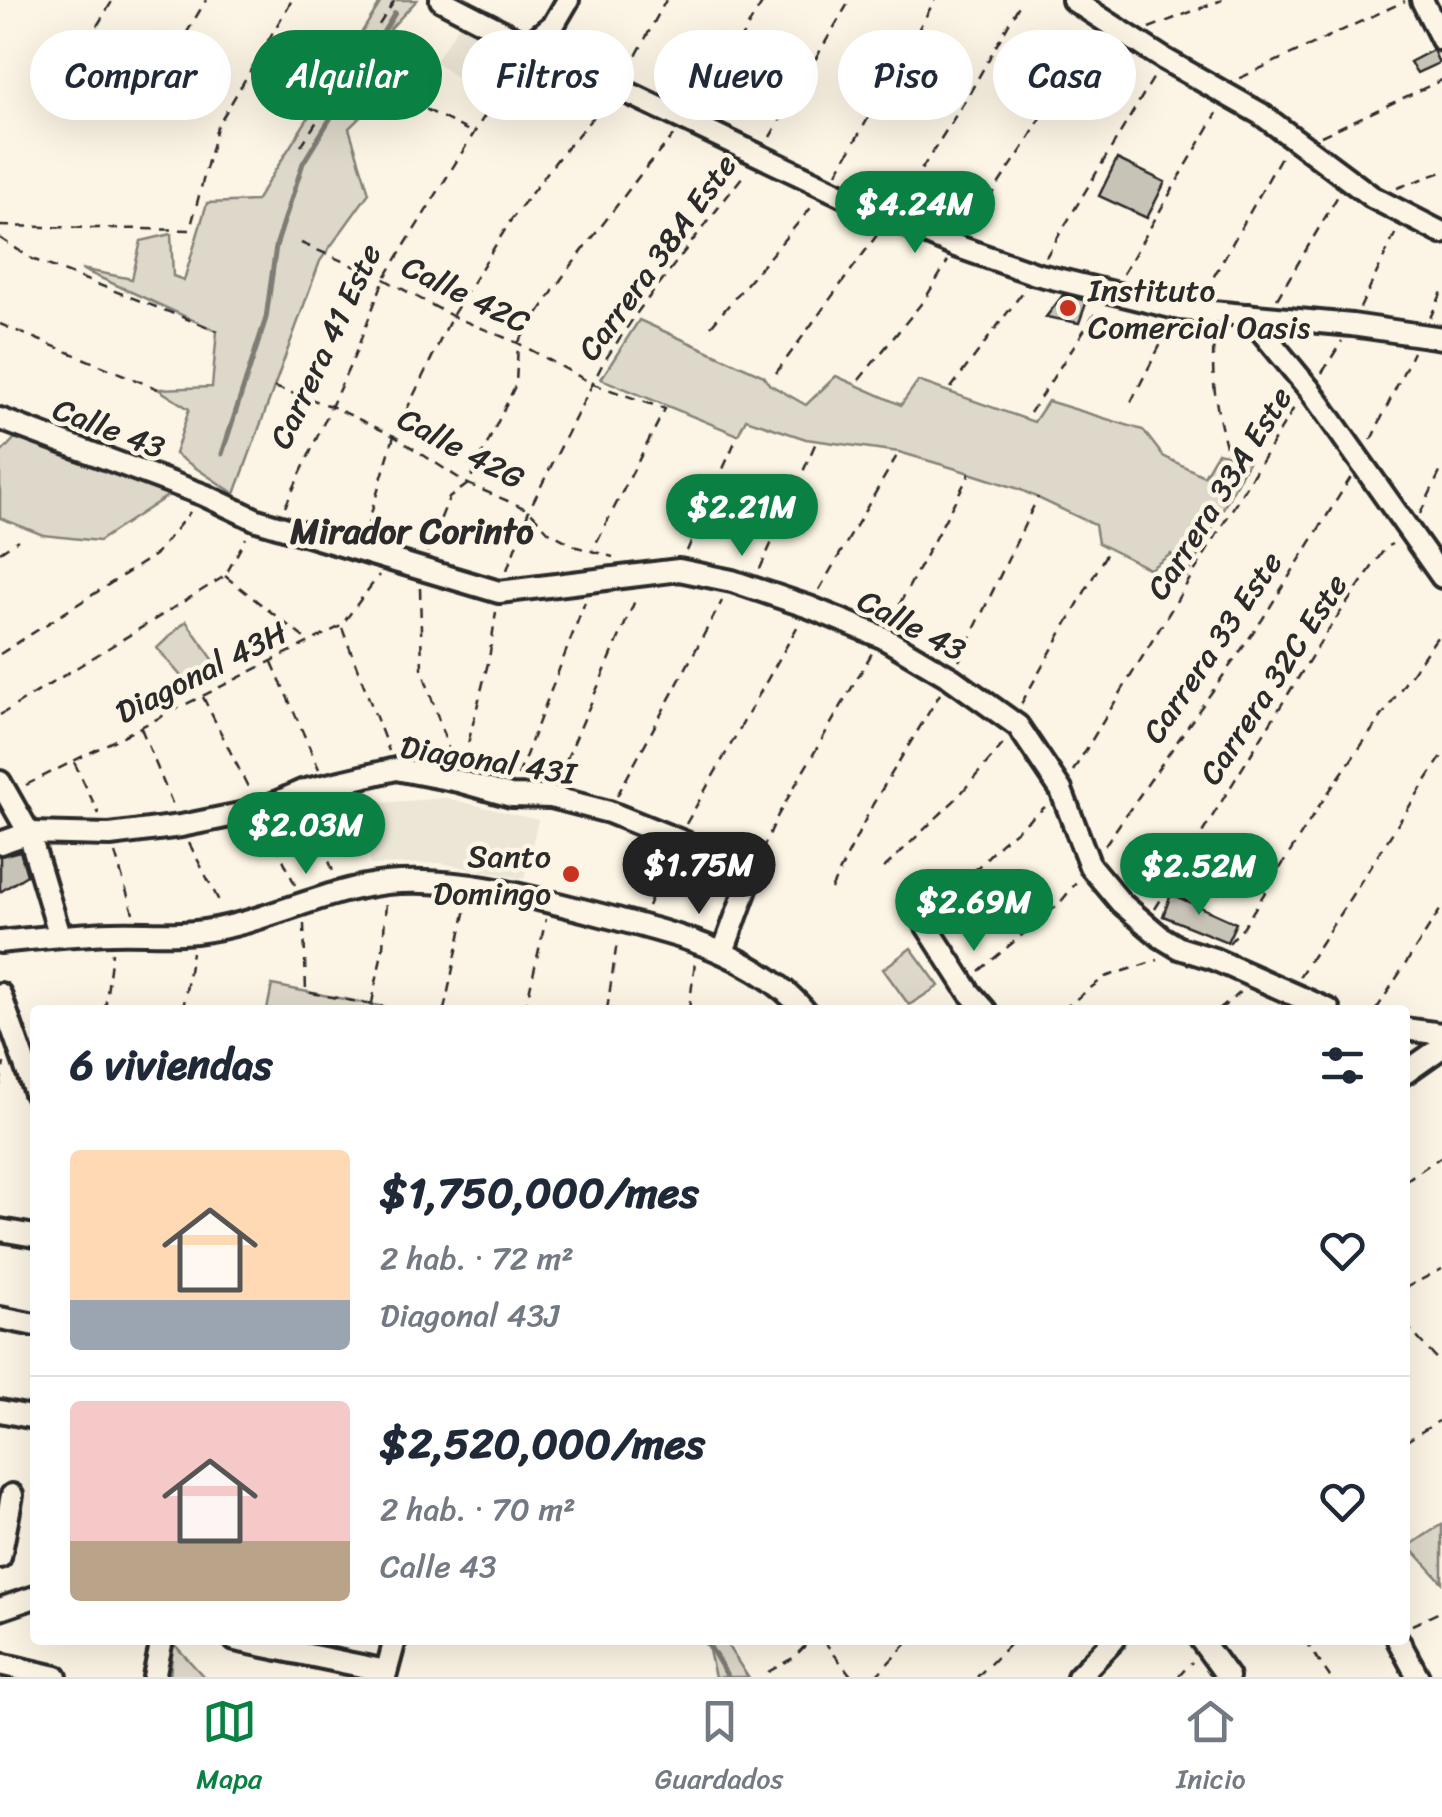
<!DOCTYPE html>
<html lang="es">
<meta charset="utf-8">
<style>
:root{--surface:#fff;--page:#f6f6f7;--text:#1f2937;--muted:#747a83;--line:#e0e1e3;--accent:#0b8043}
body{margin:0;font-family:Sriracha,sans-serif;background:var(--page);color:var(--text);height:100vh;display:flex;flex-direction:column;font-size:38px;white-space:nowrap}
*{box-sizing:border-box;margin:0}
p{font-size:32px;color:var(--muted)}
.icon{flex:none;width:55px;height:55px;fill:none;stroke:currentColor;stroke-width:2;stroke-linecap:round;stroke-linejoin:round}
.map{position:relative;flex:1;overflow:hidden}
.sheet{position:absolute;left:30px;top:1005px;width:1380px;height:640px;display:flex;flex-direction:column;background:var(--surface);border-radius:10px;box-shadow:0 10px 40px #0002}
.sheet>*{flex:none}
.guide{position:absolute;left:30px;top:30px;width:1382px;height:90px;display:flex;gap:20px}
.price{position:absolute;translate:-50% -85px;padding:0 22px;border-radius:35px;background:var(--accent);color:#fff;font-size:32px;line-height:65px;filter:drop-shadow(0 2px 5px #0008)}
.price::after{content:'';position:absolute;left:50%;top:60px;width:30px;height:22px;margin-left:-15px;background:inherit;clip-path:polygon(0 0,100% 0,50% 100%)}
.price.on{background:#222;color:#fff}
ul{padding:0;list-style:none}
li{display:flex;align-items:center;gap:30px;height:250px;padding:0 40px}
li+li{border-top:2px solid var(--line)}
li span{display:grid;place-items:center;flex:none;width:280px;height:200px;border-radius:10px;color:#555}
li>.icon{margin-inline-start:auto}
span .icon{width:120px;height:120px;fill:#fffc;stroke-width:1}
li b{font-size:42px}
h2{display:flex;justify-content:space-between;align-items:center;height:120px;padding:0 40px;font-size:42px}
.pill{padding:0 35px;border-radius:45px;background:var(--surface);box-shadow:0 10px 40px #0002;font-size:35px;line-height:90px}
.pill.on{background:var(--accent);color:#fff}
.menu{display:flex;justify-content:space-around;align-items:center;height:140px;border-top:2px solid var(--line);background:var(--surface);font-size:28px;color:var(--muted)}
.menu a{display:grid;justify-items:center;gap:5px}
.menu .on{color:var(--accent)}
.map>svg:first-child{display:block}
</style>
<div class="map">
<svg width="1442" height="1677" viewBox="0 0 1442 1677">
<rect width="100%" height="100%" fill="#fcf5e5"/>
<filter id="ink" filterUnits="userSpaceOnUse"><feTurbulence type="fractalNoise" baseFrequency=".01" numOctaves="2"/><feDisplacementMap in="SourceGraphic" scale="20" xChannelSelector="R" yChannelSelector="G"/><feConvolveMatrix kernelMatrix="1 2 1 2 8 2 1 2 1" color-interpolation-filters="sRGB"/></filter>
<g filter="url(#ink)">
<g fill="#ece6d7">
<polygon points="461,22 519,52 487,98 435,62"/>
<polygon points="446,798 538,820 524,879 441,863 370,865 365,804"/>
</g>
<g fill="#ded8ca" stroke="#84827a" stroke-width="2.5">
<polygon points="382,0 417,0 390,29 421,58 349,128 369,193 320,261 235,494 175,454 189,409 158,389 212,387 217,331 81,269 132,279 141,241 171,234 173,276 184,280 207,203 256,201"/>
<polygon points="639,320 764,376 769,384 806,405 836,376 901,405 918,381 1034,422 1048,401 1143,430 1163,456 1204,476 1218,452 1249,460 1187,576 1171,554 1150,569 1098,543 1095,525 1019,489 960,470 899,452 806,439 746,419 738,435 601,379"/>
<polygon points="16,437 172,493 99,541 43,535 0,518 0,454"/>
<polygon points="186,621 217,665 192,689 157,648"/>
<polygon points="911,948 939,986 909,1005 883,969"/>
<polygon points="272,985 400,1010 267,1010"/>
<polygon points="1442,1524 1442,1582 1409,1546"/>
<polygon points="697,1640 724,1640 748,1677 715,1677 708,1646"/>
<polygon points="173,1643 204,1677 170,1677"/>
</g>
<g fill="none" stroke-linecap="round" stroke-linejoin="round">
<g stroke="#7d7b74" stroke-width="5">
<polyline points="222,454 266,318 276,246 303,163 395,13"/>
<polyline points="706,1640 728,1677"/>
</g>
</g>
<g fill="#c8c3b7" stroke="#2b2b2b" stroke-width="2.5">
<polygon points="1433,50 1439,63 1417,73 1410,62"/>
<polygon points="1117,159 1165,182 1147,218 1099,196"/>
<polygon points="1063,295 1087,301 1079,323 1046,317"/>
<polygon points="20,851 27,875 0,892 0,856"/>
<polygon points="1171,894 1236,923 1227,942 1163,916"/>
</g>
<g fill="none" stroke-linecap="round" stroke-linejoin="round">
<defs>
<g id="minor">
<polyline points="441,0 528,45 890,218 956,246 1036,274 1180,309 1352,325 1442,338"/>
<polyline points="1073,0 1164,59 1261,114 1372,197 1442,233"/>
<polyline points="1422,0 1442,40"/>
<polyline points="528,45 554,24 568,0"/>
<polyline points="1248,315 1310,390 1442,577"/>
<polyline points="0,419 204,495 257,520 499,592 679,570 732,581 809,607 882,637 951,678 1018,726 1061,790 1090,866 1121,903 1161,937 1179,948 1214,959 1329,1010"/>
<polyline points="0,782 29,833 60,936"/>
<polyline points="0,843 29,833 110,835 181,826 260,810 302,791 396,769 458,781 511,796 551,797 609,812 753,870 723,952"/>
<polyline points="926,925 969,992 985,1010"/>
<path d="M0 942C38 938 75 934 113 933 141 932 169 935 196 932 262 925 321 890 386 883 465 876 542 900 617 919 653 929 691 938 725 954 756 968 782 985 804 1010"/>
<polyline points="0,994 35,1093"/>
<polyline points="1405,1029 1442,1034"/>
<polyline points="1405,1073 1442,1047"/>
<polyline points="0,1230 35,1236"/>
<polyline points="0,1318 35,1325"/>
<polyline points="0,1411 35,1418"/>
<polyline points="0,1557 12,1495"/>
<polyline points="0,1609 35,1597"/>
<polyline points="235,1640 386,1671"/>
<polyline points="1201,1640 1228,1677"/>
<polyline points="1398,1640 1418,1677"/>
<polyline points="0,1664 56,1677"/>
<polyline points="154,1677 162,1640"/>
<polyline points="385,1677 395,1640"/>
<polyline points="1078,1677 1114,1640"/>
</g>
</defs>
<use href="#minor" stroke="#2b2b2b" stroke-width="28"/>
<g stroke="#2b2b2b" stroke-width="2.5" stroke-dasharray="10 8" stroke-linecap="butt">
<polyline points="97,26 113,0"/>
<polyline points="1149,28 1222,0"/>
<polyline points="628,71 666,0"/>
<polyline points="1240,78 1405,1"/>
<polyline points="159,80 206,0"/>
<polyline points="394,93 473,133"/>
<polyline points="701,104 764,0"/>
<polyline points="1321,136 1442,80"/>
<polyline points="770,137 850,0"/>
<polyline points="301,146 395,0"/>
<polyline points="837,173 935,0"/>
<polyline points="1397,188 1442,172"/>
<polyline points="902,200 968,96 1022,0"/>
<polyline points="0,226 190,230 217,127 292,0"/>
<polyline points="968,229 1025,145 1091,32"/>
<polyline points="0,238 32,259 218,331"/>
<polyline points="301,243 384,279 452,316 518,343 593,384 665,409 593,549"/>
<polyline points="1046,257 1155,75"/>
<polyline points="1123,274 1217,113"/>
<polyline points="1205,292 1282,155"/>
<polyline points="1277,299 1339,194"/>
<polyline points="1360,308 1397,230"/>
<polyline points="1430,318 1442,292"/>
<polyline points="0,324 158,389"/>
<polyline points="711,326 815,203"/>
<path d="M1215 330C1210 371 1215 406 1226 446"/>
<polyline points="776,373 877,235"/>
<polyline points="1322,373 1342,341"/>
<polyline points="859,380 925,299 948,261"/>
<polyline points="274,387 331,406 394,436 468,484 529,510 549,532 577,547 613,557"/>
<polyline points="951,388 1025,289"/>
<polyline points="1131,402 1169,328"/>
<polyline points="1030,413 1098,309"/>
<polyline points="1371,440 1413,352"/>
<polyline points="285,507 354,357 384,279 519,60"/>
<polyline points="1420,514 1442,468"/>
<polyline points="366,531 394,436 452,316 511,220 559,157 606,102"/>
<polyline points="687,551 738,435"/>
<polyline points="0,552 18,540"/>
<polyline points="427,552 449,498 468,484 516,384 518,343 562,278 643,171 673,136"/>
<polyline points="760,569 817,440"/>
<polyline points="507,570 529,510 603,363 639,310 746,172"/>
<polyline points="225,576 308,641"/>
<polyline points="420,588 422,669 452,760"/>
<polyline points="819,590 899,452"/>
<polyline points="891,620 970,473"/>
<polyline points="342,628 389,751"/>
<polyline points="0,654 155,555 190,512"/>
<polyline points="959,661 1038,497"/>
<polyline points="272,662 319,769"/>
<polyline points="203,697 251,793"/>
<polyline points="1021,704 1109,549"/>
<polyline points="0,715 225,576 246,538"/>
<polyline points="141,728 174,808"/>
<polyline points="464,760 489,659 496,612"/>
<polyline points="74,762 99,814"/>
<polyline points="1073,771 1295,406"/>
<polyline points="518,776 585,602"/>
<polyline points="559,777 637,596"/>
<polyline points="26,785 341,626 379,575"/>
<polyline points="617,796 722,601"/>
<polyline points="310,811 334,874"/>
<polyline points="686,824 800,622"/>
<polyline points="268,827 296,887"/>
<polyline points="189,843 222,907"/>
<polyline points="1105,845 1262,620 1351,477"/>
<polyline points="762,851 778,815 872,653"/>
<polyline points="115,853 133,913"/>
<polyline points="884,868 957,798 1004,743"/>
<polyline points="831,889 873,804 940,694"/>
<polyline points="648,906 669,858"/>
<polyline points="1155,909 1326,633 1386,547 1392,544"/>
<polyline points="936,911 1001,843 1045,807"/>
<polyline points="304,924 306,992 400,1010"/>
<polyline points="1229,943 1244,926 1319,806 1442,630"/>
<polyline points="979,971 1059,904 1076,883"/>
<polyline points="1299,977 1442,756"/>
<polyline points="372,1003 383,947 386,902"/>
<polyline points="105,1010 112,952"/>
<polyline points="183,1010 192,952"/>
<polyline points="444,1010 467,904"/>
<polyline points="525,1010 546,919"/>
<polyline points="607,1010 617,942"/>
<polyline points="689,1010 695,962"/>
<polyline points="1062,1010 1105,977 1158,960"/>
<polyline points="1219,1010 1241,992"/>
<polyline points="1376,1010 1442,907"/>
<polyline points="0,1086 4,1063"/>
<polyline points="1405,1181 1442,1156"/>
<polyline points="1405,1288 1442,1269"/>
<polyline points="1405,1324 1442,1365"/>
<polyline points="1405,1442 1442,1419"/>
<polyline points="1405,1521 1410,1530 1405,1534"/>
<polyline points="1412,1625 1442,1611"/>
<polyline points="823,1640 852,1677"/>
<polyline points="1305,1640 1330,1677"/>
<polyline points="768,1672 793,1658 811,1640"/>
<polyline points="875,1677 910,1640"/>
<polyline points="977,1677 1014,1640"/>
<polyline points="1178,1677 1192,1662"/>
</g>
<use href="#minor" stroke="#fcf5e5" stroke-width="20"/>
</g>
</g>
<g fill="#c8321e" stroke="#fcf5e5" stroke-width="4">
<circle cx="1068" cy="308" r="10"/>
<circle cx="571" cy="874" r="10"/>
</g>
<g text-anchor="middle" stroke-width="9" stroke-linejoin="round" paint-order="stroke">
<g font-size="32" fill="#2b2b2b" stroke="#fcf5e5">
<text transform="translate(657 257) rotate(-54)" y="11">Carrera 38A Este</text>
<text transform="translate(466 294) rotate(26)" y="11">Calle 42C</text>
<text transform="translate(325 346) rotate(-65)" y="11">Carrera 41 Este</text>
<text transform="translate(109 428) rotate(21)" y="11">Calle 43</text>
<text transform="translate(461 448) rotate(28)" y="11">Calle 42G</text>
<text transform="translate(1219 493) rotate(-58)" y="11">Carrera 33A Este</text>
<text transform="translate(912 625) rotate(28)" y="11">Calle 43</text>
<text transform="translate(1212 647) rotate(-56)" y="11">Carrera 33 Este</text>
<text transform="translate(201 672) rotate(-27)" y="11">Diagonal 43H</text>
<text transform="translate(1273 679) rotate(-57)" y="11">Carrera 32C Este</text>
<text transform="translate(488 760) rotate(9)" y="11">Diagonal 43I</text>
</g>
<g font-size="32" fill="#2b2b2b" stroke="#fcf5e5" text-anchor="start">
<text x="1088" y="301">Instituto<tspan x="1088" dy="37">Comercial Oasis</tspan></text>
<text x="551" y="867" text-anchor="end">Santo<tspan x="551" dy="37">Domingo</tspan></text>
</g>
<g font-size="35" font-weight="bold" fill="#2b2b2b" stroke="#fcf5e5">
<text x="412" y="543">Mirador Corinto</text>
</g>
</g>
</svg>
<b class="price" style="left:915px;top:256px">$4.24M</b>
<b class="price" style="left:742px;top:559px">$2.21M</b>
<b class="price" style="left:306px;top:877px">$2.03M</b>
<b class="price on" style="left:699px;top:917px">$1.75M</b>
<b class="price" style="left:1199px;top:918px">$2.52M</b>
<b class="price" style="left:974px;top:954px">$2.69M</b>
<div class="guide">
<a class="pill">Comprar</a>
<a class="pill on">Alquilar</a>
<a class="pill">Filtros</a>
<a class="pill">Nuevo</a>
<a class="pill">Piso</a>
<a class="pill">Casa</a>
</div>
<section class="sheet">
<h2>6 viviendas<svg class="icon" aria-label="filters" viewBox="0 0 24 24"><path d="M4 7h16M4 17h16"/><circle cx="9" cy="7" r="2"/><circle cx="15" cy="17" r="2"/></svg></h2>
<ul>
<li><span style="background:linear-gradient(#ffd9b3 75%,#9aa5b1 0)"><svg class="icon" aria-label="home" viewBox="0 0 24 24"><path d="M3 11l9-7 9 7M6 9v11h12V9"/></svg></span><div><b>$1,750,000/mes</b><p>2 hab. · 72 m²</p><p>Diagonal 43J</p></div><svg class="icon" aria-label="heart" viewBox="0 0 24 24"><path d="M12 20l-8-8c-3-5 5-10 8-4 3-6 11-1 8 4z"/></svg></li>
<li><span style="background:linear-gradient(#f6c9c9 70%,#b9a48a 0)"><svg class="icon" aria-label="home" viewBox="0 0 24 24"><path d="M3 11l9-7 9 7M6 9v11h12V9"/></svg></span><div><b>$2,520,000/mes</b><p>2 hab. · 70 m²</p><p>Calle 43</p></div><svg class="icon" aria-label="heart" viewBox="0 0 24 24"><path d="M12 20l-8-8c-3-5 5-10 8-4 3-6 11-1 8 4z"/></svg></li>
</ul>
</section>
</div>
<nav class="menu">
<a class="on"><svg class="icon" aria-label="map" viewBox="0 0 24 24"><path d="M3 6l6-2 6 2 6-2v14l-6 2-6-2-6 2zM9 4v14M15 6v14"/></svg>Mapa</a>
<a><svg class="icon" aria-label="saved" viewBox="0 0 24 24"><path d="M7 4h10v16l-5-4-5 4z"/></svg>Guardados</a>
<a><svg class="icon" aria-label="home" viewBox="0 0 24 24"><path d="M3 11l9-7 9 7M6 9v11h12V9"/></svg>Inicio</a>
</nav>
